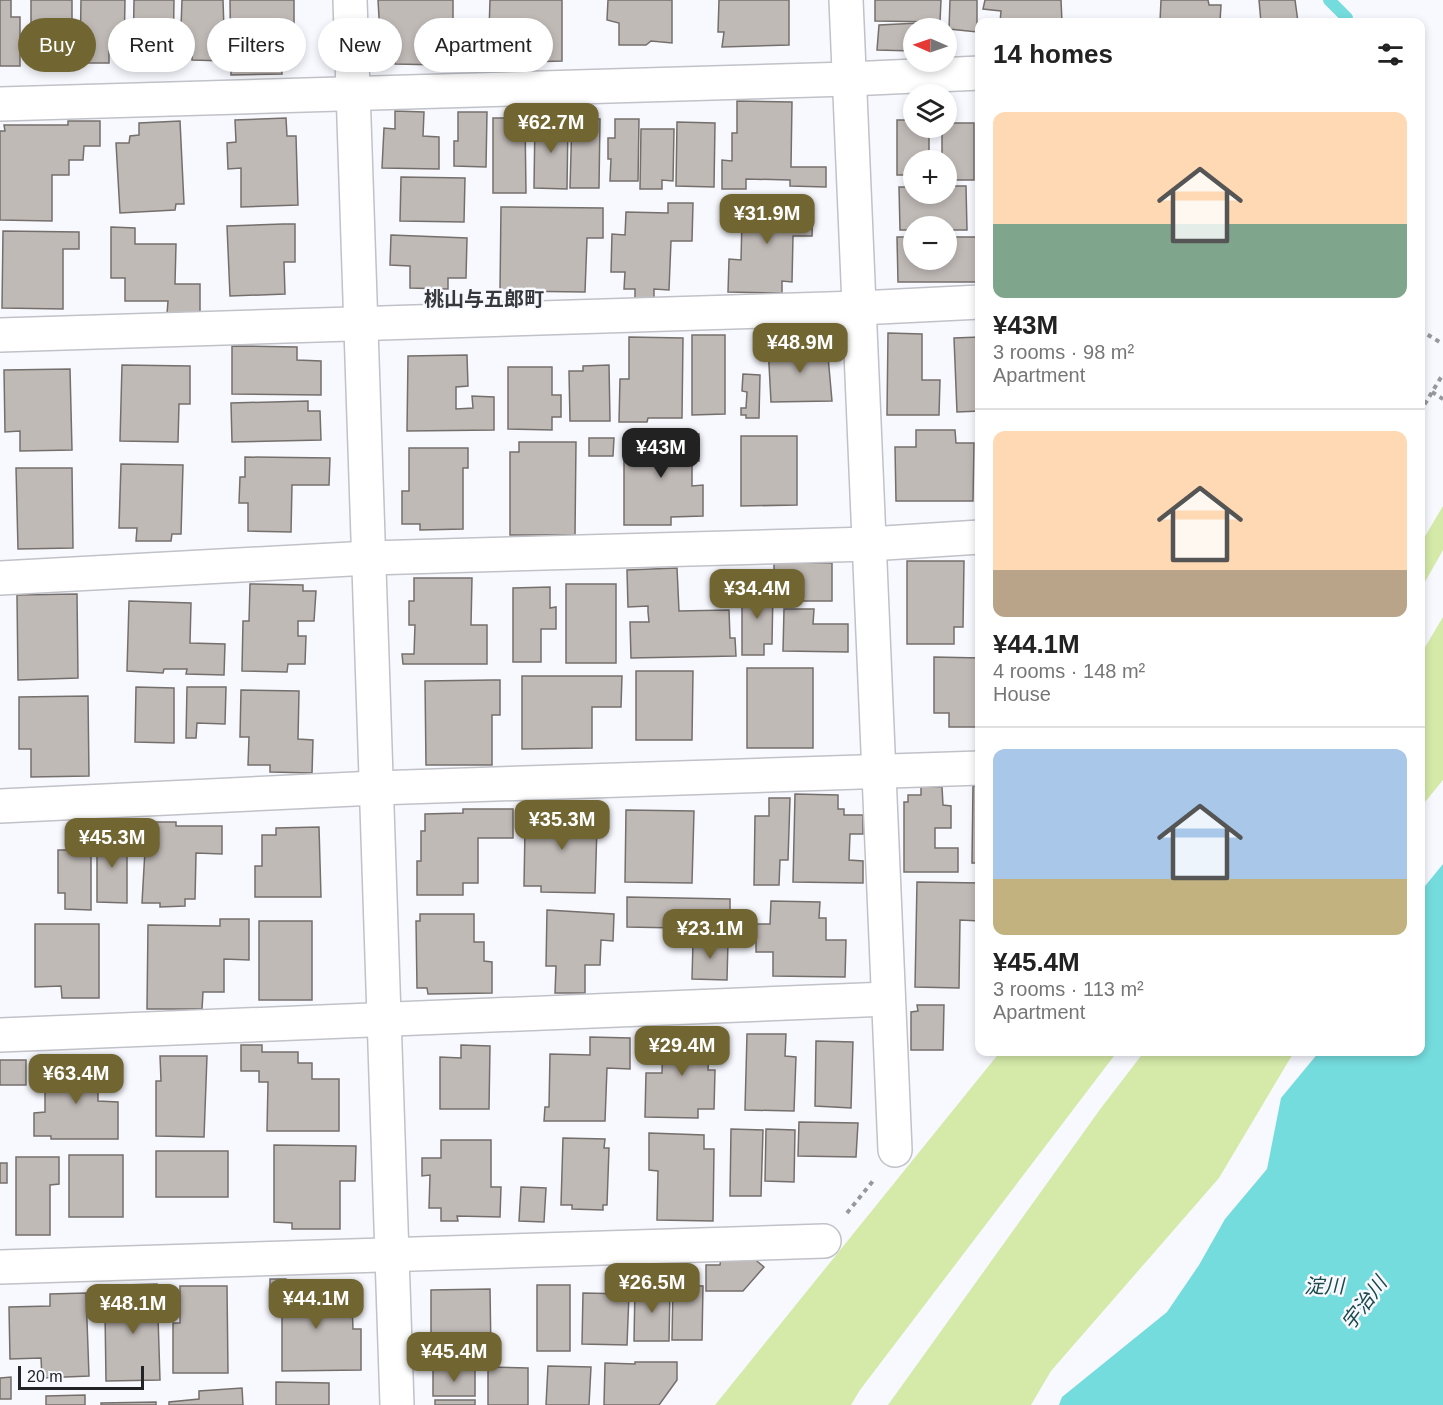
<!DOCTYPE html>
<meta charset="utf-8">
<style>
:root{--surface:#fff;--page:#f6f6f6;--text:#222;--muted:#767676;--line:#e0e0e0;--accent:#716532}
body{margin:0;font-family:Arial,"Noto Sans JP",sans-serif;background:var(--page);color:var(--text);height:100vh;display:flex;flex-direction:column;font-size:22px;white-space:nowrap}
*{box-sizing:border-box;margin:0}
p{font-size:20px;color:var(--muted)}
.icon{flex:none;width:33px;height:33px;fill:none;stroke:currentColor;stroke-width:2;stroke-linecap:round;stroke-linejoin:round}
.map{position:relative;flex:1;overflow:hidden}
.drawer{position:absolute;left:975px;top:18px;width:450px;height:1038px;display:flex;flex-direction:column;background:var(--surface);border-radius:12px;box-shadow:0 3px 9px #0003}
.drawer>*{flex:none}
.hud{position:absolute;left:18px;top:18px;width:570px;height:54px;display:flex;gap:12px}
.needle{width:39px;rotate:272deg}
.tools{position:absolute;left:903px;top:18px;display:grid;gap:12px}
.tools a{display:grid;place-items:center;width:54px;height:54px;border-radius:50%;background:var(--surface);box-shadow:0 3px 9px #0003;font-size:30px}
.scale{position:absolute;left:18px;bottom:15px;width:126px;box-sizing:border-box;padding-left:6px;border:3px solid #222325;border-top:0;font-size:16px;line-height:21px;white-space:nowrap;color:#222325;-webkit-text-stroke:4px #f7f9ff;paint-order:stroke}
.price{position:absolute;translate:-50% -51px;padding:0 14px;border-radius:12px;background:var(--accent);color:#fff;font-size:20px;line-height:39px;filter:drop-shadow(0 2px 3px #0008)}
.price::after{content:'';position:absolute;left:50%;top:36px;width:18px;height:14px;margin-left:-9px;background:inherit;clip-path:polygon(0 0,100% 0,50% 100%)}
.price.active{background:#222;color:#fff}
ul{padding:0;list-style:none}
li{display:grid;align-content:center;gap:12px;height:318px;padding:0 18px}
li+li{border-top:2px solid var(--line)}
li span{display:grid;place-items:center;height:186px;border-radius:12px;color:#555}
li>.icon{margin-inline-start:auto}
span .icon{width:108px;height:108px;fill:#fffc;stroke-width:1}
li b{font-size:26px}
h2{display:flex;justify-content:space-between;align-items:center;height:72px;padding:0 18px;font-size:26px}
.tag{padding:0 21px;border-radius:27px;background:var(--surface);box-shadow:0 3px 9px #0003;font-size:21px;line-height:54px}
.tag.active{background:var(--accent);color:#fff}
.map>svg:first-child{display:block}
</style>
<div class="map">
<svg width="1443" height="1405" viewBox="0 0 1443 1405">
<rect width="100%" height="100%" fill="#f7f9ff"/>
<g fill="#d5eaa9">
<polygon points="1443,506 1443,550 1421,589 1421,543"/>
<polygon points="1443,617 1443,780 1421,807 1421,654"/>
<polygon points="1000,1052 1117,1052 860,1390 851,1405 715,1405"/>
<polygon points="1144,1052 1294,1052 1219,1178 1051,1371 1031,1405 888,1405 1101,1108"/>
</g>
<polygon fill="#75dcde" points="1443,864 1443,1405 1059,1405 1062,1397 1167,1312 1199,1265 1225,1219 1267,1169 1281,1098 1319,1052 1420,1052 1421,891"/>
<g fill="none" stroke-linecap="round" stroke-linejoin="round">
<polyline stroke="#75dcde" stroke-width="12" points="1329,0 1347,18 1347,22"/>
</g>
<g fill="#c0bab7" stroke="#756f6c" stroke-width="1.5">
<polygon points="0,0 11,0 11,17 20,17 20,66 0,66"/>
<rect x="31" y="0" width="41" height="60"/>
<polygon points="81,0 125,0 124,52 109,51 109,63 80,63"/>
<polygon points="134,0 174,0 173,62 133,61"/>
<polygon points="182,0 223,0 225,61 192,60 192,53 186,53 186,27 181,27"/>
<polygon points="230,0 294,0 294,30 281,30 282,74 231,75"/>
<polygon points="378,0 453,0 453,34 443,34 442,65 395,64 395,53 381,52"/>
<polygon points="490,0 562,0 562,61 488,63"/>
<polygon points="608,0 672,0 672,43 651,41 646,45 619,45 619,23 607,20"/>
<polygon points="719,0 789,0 789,45 722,47 724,32 718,32"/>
<polygon points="875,0 941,0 940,22 875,21"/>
<polygon points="950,0 977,0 977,32 949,29"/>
<polygon points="985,0 1061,0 1062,22 1000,22 1001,11 983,9"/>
<polygon points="1161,0 1208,0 1209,5 1221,5 1220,22 1160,22"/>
<polygon points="1259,0 1295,0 1298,22 1261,22"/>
<polygon points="940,22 941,28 914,28 914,51 877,50 879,25"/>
<polygon points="737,101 792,102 791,167 826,167 826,187 790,186 790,180 746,179 746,189 722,189 722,160 732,161 732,133 737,133"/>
<polygon points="395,111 424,112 423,136 439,137 439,169 382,168 384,128 395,129"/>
<polygon points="458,112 487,112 486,167 454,166 454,141 458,141"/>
<polygon points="286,118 287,136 296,136 298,205 241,207 241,168 228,169 227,143 236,142 235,120"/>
<polygon points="493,118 525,118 526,193 493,193"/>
<polygon points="572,118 600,119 599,188 570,188"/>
<polygon points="535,119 568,120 567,189 534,188"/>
<polygon points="615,119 639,119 638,181 610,181 611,159 608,159 608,138 615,138"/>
<polygon points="897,120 914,120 914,128 929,128 929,160 914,160 914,175 897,175"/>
<polygon points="68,121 100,121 100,146 84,146 83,160 69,160 69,175 52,175 52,221 0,220 0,131 5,131 4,125 68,125"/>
<polygon points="180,121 184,204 176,204 175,210 120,213 116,143 129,143 130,136 139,135 139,123"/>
<polygon points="677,122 715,123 714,187 676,186"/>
<polygon points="946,123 974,123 974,180 946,180 946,160 942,160 942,128 946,128"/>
<polygon points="641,129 674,129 673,181 662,180 662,189 640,189"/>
<polygon points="401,177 465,178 464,222 400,221"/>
<polygon points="946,186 966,186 967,230 946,230 946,226 914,226 914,230 900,230 899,187 914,187 914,194 946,194"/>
<polygon points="668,203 693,203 692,241 671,241 669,290 654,289 654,298 635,298 635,289 624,289 625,272 611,272 612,234 625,235 626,212 668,213"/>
<polygon points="729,203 813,204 812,236 793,236 792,282 782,281 782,293 728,292 729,259 741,260 742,219 728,219"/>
<polygon points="501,207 603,208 603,238 587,238 585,292 500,291"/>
<polygon points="283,224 295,224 295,262 284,262 285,294 230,296 227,226"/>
<polygon points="111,227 135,228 135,244 176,244 175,284 200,284 200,315 167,314 168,301 125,301 125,278 111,278"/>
<polygon points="3,231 79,232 79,249 63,249 63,309 2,308"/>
<polygon points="391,235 467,238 466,278 448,278 448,289 410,288 410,266 390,265"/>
<polygon points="897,237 914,237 914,260 946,260 946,237 980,237 980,282 898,282"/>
<polygon points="888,333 922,334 922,380 940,380 939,415 887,415"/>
<polygon points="692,335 725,335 725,414 692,415"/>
<polygon points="629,337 683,338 682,418 648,418 647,422 619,422 620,379 629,379"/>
<polygon points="980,337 980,411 957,412 954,338"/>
<polygon points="827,345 832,401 771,402 768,346"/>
<polygon points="232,346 297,347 297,360 321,361 321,395 232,394"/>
<polygon points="467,355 468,386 456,387 456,409 473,408 472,396 494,397 494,430 407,431 408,356"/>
<polygon points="122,365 190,366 190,404 179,404 178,442 120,441"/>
<polygon points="609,365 610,421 570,421 569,371 583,371 583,366"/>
<polygon points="508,367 552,367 552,395 561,395 561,417 552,417 552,430 508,429"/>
<polygon points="70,369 72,450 20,451 20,431 5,432 4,370"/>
<polygon points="743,374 760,375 759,418 746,418 746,415 741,415 741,408 746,408 747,392 742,391"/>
<polygon points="308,401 308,411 320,411 321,440 232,442 231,403"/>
<polygon points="916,430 955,430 956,443 974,443 973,501 896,501 895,447 916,447"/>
<polygon points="699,434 699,461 692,461 692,486 703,485 703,516 671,517 671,525 624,525 624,441 637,441 637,435"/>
<polygon points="741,436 797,436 797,505 741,506"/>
<polygon points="589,438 614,438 613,456 589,456"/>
<polygon points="519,442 576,442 575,535 510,535 510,452 519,452"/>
<polygon points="409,448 468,448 468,468 463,468 463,529 420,530 420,524 402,524 402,491 409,491"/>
<polygon points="245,457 330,458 329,485 292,485 291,532 248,531 248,503 239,503 240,477 245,477"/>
<polygon points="121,464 183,465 181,534 172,534 171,541 136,541 137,528 119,528"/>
<polygon points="16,468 72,468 73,548 18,549"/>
<polygon points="907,561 964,561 963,627 954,627 954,644 907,644"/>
<polygon points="774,562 832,563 832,601 782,601 782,578 774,578"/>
<polygon points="677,568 679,611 729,610 730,638 735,638 736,656 631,658 630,622 649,622 648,612 648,606 628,607 627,570"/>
<polygon points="414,578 472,578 471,625 487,625 487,664 403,664 402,654 414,654 415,625 409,625 409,601 414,601"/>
<polygon points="250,584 303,585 303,591 316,591 314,621 298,621 298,636 306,636 305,664 288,664 287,672 242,671 243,621 249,621"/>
<rect x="566" y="584" width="50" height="79"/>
<polygon points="550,587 550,608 556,607 556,629 541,629 541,662 513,662 513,588"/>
<polygon points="742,588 773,589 772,644 764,644 764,655 742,655"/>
<polygon points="77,594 78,678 18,680 17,595"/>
<polygon points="129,601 191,603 190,643 225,644 224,675 186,674 187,669 164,669 163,673 127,671"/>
<polygon points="784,609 814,609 813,624 848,624 848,652 783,651"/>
<polygon points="934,657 980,658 980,727 949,727 949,713 934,713"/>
<rect x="747" y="668" width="66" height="80"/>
<polygon points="636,671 693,671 692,740 636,740"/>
<polygon points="522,676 622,676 621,707 592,707 592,748 522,749"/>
<polygon points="492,680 500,680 500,715 492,715 492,765 426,765 425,681"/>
<polygon points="136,687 174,688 174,743 135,742"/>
<polygon points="187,687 226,687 225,724 197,723 196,738 186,738"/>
<polygon points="241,690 299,691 298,739 313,740 312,773 270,772 270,765 248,765 249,737 240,737"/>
<polygon points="88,696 89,776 31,777 31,749 19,749 19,697"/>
<polygon points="921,786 942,787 943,805 951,806 951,828 935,828 935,848 958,848 958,872 904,872 904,802 908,802 908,795 921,795"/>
<polygon points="973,786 980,786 980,863 972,863"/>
<polygon points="795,794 838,795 838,809 844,809 844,815 863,815 863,834 850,834 849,860 863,861 863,883 793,882"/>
<polygon points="769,798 790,798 788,860 780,860 779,885 754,885 755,816 769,816"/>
<polygon points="555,803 590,803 590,826 597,826 595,893 541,892 541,886 524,886 525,829 540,829 540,810 555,811"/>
<polygon points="463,809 513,809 513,838 478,838 478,883 463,883 463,895 417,895 417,861 421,861 421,831 425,831 425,814 463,813"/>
<polygon points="626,810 694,811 692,883 625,882"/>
<polygon points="135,822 176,822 176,826 222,826 222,854 196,853 195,899 185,899 185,906 160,907 160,903 142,903 145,850 135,850"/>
<polygon points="319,827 321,897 255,897 255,866 262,866 262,835 276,835 276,828"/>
<polygon points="97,836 127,836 127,903 97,902"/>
<polygon points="58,850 91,850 91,910 65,909 65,893 58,893"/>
<polygon points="917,882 980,883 980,921 960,920 959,988 915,987"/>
<polygon points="627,897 730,899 730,929 627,927"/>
<polygon points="771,901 820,902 819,918 826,918 826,940 846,940 845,977 773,976 773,952 756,952 756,924 770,924"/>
<polygon points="547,910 614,914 613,941 601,940 600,965 585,965 585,993 555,993 556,966 546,966"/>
<polygon points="420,914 474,914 474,942 484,942 484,961 492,962 492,993 428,994 427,988 417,988 416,921 420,921"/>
<polygon points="220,919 249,919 249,960 224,959 224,992 203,992 202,1009 147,1009 148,925 220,926"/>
<rect x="259" y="921" width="53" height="79"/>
<polygon points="35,924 99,924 99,998 62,998 61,986 35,987"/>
<polygon points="693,941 728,941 727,980 692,979"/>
<polygon points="917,1005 944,1005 943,1050 911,1050 911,1012 918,1011"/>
<polygon points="677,1027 710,1028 708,1070 715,1070 714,1109 698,1109 698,1118 645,1117 646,1073 662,1073 663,1037 676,1037"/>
<polygon points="747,1034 786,1034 785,1056 796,1057 794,1111 745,1110"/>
<polygon points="590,1037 630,1038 630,1069 607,1068 605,1121 544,1121 545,1107 549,1107 550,1054 590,1055"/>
<polygon points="816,1041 853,1042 851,1108 815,1106"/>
<polygon points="241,1045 262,1045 262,1052 298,1052 298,1063 312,1063 312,1079 339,1079 339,1131 267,1131 268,1082 259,1082 259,1071 241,1071"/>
<polygon points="461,1045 490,1046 489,1109 440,1109 440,1057 461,1058"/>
<polygon points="160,1056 207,1056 204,1137 156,1136 156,1081 161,1081"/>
<rect x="0" y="1060" width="26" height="25"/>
<polygon points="52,1061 98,1062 98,1101 118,1102 118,1139 51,1139 51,1136 34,1136 34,1113 45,1112 45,1081 52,1080"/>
<polygon points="799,1122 858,1123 856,1157 798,1156"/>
<polygon points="731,1129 763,1130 761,1196 730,1196"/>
<polygon points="766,1129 795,1130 794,1182 765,1181"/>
<polygon points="649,1133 704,1135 704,1149 714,1149 713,1221 657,1220 658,1171 649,1170"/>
<polygon points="563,1138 605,1139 604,1148 609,1148 607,1205 603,1205 603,1210 572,1209 572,1205 561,1205"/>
<polygon points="441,1140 491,1140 491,1187 501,1187 500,1217 457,1216 458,1221 441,1221 441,1208 429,1208 430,1175 422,1176 422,1158 441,1158"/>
<polygon points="274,1145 356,1146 355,1181 340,1181 340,1229 292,1229 292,1223 274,1222"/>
<rect x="156" y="1151" width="72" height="46"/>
<rect x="69" y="1155" width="54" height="62"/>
<polygon points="16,1157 59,1157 59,1184 50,1185 50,1235 16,1235"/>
<rect x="0" y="1163" width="7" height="20"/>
<polygon points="521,1187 546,1188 544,1222 519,1221"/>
<polygon points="721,1257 752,1257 764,1267 743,1291 706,1291 706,1265 720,1265"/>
<polygon points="270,1279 286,1279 286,1288 331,1287 331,1305 352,1304 353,1329 361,1329 361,1370 282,1371 282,1311 274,1310 273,1293 270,1293"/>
<polygon points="157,1284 160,1380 106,1381 105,1311 113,1310 112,1293 123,1293 123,1285"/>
<rect x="537" y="1285" width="33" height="66"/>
<polygon points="673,1285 703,1286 702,1340 672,1340"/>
<polygon points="180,1286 227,1286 228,1373 173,1373 173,1323 180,1323"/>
<polygon points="635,1287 670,1288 669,1341 634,1341"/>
<polygon points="490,1289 491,1354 431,1354 431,1290"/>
<polygon points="86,1293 89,1376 42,1378 41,1358 10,1359 9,1307 50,1306 50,1294"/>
<polygon points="583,1293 629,1294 627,1345 582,1344"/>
<polygon points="635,1362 677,1362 677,1380 659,1405 604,1405 605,1363 635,1364"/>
<polygon points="548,1366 591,1367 589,1405 546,1405"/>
<polygon points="488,1367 528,1368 528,1405 488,1405"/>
<rect x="433" y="1370" width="42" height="26"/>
<polygon points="11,1377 11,1399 0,1399 0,1378"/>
<polygon points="276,1382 329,1383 329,1405 276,1405"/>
<polygon points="242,1388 243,1405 169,1405 169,1402 199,1399 199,1391"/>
<polygon points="85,1395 85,1405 46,1405 46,1396"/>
<rect x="435" y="1400" width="40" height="5"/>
<polygon points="156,1402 156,1405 101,1405 101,1403"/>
</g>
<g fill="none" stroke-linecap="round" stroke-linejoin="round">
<defs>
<g id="street">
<polyline points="350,0 397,1405"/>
<polyline points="846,0 895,1150"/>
<polyline points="0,104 849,79 980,73"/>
<polyline points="0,335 859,308 980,302"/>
<polyline points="0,578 369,558 869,544 980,537"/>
<polyline points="0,806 376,788 980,768"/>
<polyline points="0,1035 888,999"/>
<polyline points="0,1267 824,1241"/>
</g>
</defs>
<use href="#street" stroke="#c1c2c8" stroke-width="36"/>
<g stroke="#97989c" stroke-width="4" stroke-dasharray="4.5 4.5" stroke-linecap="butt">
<polyline points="1420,330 1443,344"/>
<polyline points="1432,392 1443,399"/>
<polyline points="1420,412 1443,374"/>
<polyline points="847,1213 873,1181"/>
</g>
<use href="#street" stroke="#fff" stroke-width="33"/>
</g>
<g text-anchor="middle" stroke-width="5" stroke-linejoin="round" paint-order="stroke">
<g font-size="20" font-weight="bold" fill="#37383c" stroke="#f7f9ff">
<text x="484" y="306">桃山与五郎町</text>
</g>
<g font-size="20" font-style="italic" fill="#1a494a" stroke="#f7f9ff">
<text x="1324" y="1293">淀川</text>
<text transform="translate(1364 1303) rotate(-53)" y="7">宇治川</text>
</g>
</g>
</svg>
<div class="tools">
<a><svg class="needle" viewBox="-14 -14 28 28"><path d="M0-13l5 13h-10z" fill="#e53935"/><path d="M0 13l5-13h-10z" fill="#767676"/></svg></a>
<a><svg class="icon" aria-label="layers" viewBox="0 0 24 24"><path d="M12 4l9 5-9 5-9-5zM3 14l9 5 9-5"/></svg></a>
<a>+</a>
<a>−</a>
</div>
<div class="scale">20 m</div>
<b class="price" style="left:551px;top:154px">¥62.7M</b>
<b class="price" style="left:767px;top:245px">¥31.9M</b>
<b class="price" style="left:800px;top:374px">¥48.9M</b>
<b class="price active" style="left:661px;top:479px">¥43M</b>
<b class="price" style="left:757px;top:620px">¥34.4M</b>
<b class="price" style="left:562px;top:851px">¥35.3M</b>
<b class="price" style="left:112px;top:869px">¥45.3M</b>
<b class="price" style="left:710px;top:960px">¥23.1M</b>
<b class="price" style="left:682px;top:1077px">¥29.4M</b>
<b class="price" style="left:76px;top:1105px">¥63.4M</b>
<b class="price" style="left:652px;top:1314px">¥26.5M</b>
<b class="price" style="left:316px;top:1330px">¥44.1M</b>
<b class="price" style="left:133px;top:1335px">¥48.1M</b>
<b class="price" style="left:454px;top:1383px">¥45.4M</b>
<div class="hud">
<a class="tag active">Buy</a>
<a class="tag">Rent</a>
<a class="tag">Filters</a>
<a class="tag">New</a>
<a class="tag">Apartment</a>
</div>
<section class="drawer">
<h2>14 homes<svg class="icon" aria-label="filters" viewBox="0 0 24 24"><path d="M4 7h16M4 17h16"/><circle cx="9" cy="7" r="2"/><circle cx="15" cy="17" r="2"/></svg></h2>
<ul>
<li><span style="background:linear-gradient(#ffd9b3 60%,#7fa58c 0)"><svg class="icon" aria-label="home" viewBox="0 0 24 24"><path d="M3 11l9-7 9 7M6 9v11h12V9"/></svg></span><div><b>¥43M</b><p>3 rooms · 98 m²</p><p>Apartment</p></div></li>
<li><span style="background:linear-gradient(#ffd9b3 75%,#b9a48a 0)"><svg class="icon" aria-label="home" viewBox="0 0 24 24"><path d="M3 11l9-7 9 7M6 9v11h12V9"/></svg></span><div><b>¥44.1M</b><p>4 rooms · 148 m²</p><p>House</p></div></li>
<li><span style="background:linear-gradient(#a9c7e8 70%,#c2b280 0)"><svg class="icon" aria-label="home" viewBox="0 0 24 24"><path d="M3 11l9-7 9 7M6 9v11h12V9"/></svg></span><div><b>¥45.4M</b><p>3 rooms · 113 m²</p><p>Apartment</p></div></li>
</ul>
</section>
</div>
